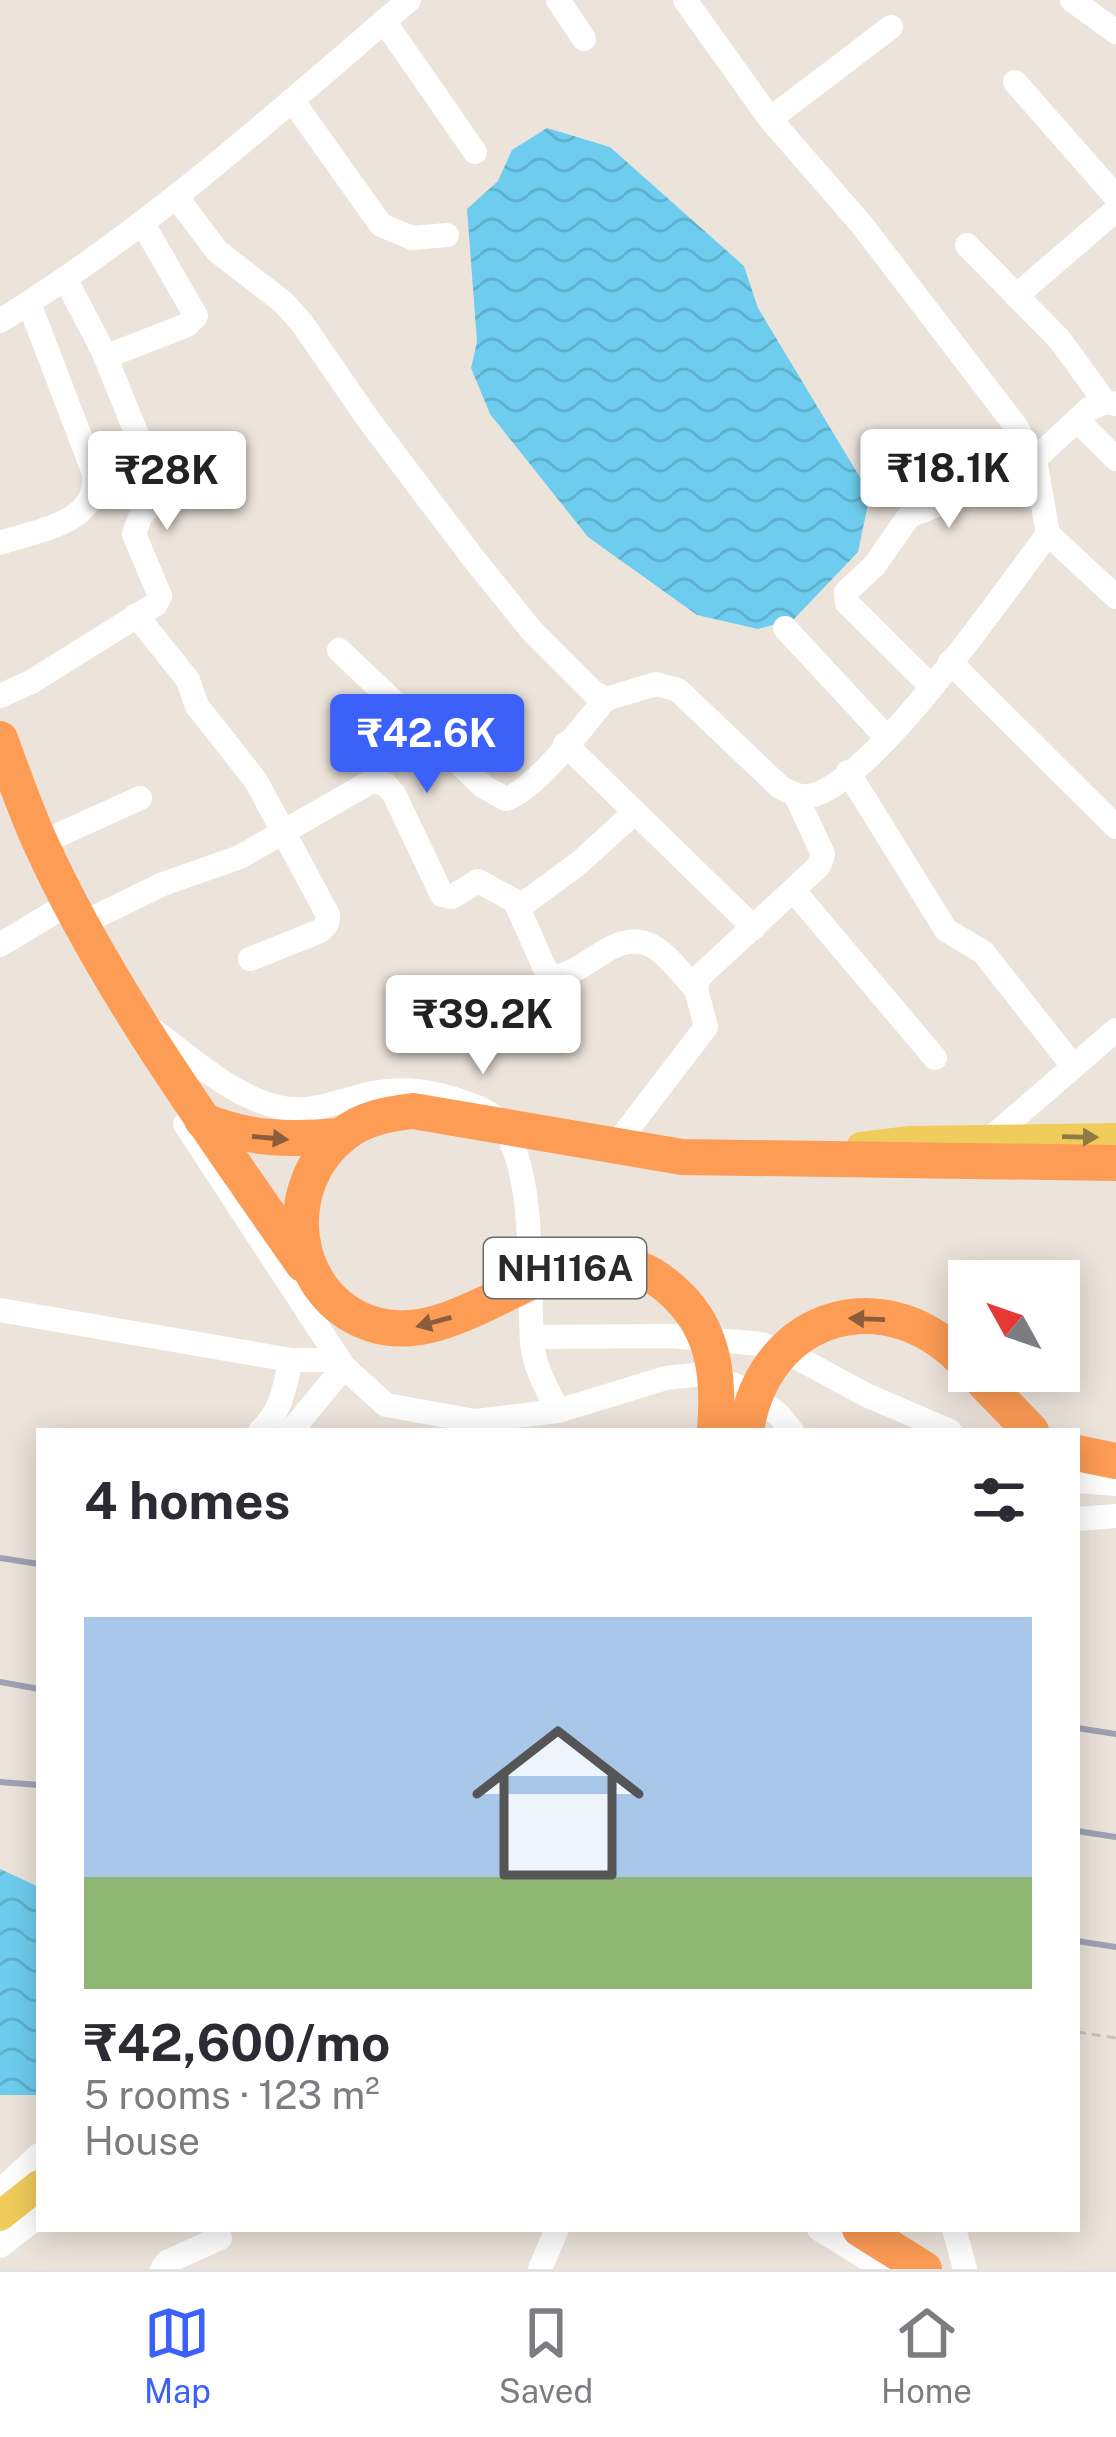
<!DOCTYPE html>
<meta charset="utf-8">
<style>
:root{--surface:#fff;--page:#f7f7f7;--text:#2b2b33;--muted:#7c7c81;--line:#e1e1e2;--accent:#3b61f9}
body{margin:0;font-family:"Public Sans",sans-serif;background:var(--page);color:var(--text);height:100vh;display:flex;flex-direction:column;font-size:45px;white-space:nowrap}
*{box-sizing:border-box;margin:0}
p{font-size:39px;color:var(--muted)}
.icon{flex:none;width:66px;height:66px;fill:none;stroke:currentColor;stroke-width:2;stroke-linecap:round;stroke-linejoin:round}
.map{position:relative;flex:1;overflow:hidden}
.side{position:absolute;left:36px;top:1428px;width:1044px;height:804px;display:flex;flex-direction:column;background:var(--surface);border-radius:0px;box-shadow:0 6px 30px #0003}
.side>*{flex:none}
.needle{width:78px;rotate:310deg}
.tools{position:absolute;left:948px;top:1260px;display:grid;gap:24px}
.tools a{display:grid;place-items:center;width:132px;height:132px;border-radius:0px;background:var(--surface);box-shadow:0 6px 30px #0003;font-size:60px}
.price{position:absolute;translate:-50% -102px;padding:0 27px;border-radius:12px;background:#fff;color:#222;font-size:39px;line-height:78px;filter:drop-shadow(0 3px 6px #0008)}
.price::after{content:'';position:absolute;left:50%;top:72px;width:36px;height:27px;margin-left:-18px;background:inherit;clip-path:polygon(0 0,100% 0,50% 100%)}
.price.current{background:var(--accent);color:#fff}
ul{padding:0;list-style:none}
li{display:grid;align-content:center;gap:24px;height:636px;padding:0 48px}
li+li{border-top:3px solid var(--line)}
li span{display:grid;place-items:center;height:372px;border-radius:0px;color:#555}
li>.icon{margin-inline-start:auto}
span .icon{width:216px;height:216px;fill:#fffc;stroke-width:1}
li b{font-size:51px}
h2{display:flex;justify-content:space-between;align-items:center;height:144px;padding:0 48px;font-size:51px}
.tabs{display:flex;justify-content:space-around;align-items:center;height:168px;border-top:3px solid var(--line);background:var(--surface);font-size:33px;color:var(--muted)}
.tabs a{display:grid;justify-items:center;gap:6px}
.tabs .current{color:var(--accent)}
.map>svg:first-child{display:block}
</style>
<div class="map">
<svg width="1116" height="2269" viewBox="0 0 1116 2269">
<defs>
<pattern id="water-waves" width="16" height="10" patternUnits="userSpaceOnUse" patternTransform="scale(3)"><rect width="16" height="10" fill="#6ecdee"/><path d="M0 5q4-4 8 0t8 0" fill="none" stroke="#5fb0cc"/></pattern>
</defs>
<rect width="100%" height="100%" fill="#ece4db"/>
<g fill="url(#water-waves)">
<polygon points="547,128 610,147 744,266 758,308 870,494 858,552 794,619 758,629 697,615 588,537 490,414 471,368 477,342 467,209 498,181 512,150"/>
<polygon points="0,1869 39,1887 39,2095 0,2095"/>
</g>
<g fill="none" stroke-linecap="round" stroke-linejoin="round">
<polyline stroke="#c3c3c3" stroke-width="3" stroke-dasharray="9 6" stroke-linecap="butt" points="1077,2032 1116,2038"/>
<g stroke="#fff" stroke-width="24">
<polyline points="558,0 584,39"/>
<polyline points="685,0 770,119 891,27"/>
<polyline points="1072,0 1116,32"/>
<polyline points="384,21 475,152"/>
<polyline points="1015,82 1116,197"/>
<polyline points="292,100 381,225 412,238 447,235"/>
<path d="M178 199 217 251 283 302 302 323 368 419 473 558 532 631 593 692 606 699 656 684 678 690 780 787C791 793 801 799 814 795 879 775 1003 593 1048 534L1035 459 1015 425 862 225 770 119"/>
<polyline points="967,245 1060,340 1105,402"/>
<polyline points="1016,296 1116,210"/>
<path d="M0 321C149 229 277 113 409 0"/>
<polyline points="105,357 187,325 196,316 143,224"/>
<polyline points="1077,420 1116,459"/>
<polyline points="1048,534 1116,597"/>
<path d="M0 543C37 530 100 524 94 473L29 303"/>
<polyline points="136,615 188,680 197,706 256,781 328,915 327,924 320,931 250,959"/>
<polyline points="785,628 887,738"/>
<path d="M339 650 484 787 506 799C540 786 581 727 606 699"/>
<polyline points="950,662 1116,827"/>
<polyline points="931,686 847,603 846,592 874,566 909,516 981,488 1035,459 1089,409 1105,402 1116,404"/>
<polyline points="0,696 31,682 156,604 160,596 134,534 140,517 157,498 157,484 103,351 66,280"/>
<polyline points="565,744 754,928"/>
<polyline points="848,772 946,930 983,952 1073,1066"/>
<polyline points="41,843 140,798"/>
<polyline points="794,891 935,1058"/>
<polyline points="518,908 579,863 635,812"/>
<path d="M83 923 163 884 240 857 372 781 385 784 394 794 442 895 452 897 478 881 515 901 546 971 555 977C572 974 584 964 599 955 647 922 664 955 696 989"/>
<polyline points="0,945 71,902"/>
<path d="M150 1028C191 1057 232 1098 283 1108 313 1114 343 1099 373 1093 402 1087 435 1091 463 1102 476 1106 494 1114 502 1125 537 1175 528 1284 532 1342 534 1368 547 1388 558 1411"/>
<polyline points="185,1124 344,1367 386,1405 475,1421 558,1411 666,1378 703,1374 746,1389 779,1415 792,1431"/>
<polyline points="991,1138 1116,1030"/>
<polyline points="615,1146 706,1027 696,989 699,977 819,866 823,854 796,796"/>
<polyline points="0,1310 291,1360 339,1360"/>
<polyline points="532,1337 670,1336 761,1344 796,1357 866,1395 950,1431"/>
<path d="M260 1431C282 1412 284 1387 291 1360"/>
<polyline points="291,1431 344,1367"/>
<polyline points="1077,1481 1116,1484"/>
<polyline points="1077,1519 1116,1516"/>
<polyline points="0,2191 39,2155"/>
<polyline points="819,2229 884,2269"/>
<polyline points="954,2229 965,2269"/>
<polyline points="0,2246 39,2216"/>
<polyline points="162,2269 167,2262 220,2238"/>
<polyline points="540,2269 557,2229"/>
</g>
<g stroke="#f0cc5c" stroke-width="30">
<polyline points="861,1147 910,1141 1116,1138"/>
<polyline points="0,2216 39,2185"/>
</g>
<g stroke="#fd9c55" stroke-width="36">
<path d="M0 739C13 774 25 809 40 842 106 988 212 1133 303 1264"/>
<path d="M202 1120C250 1140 290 1140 341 1136"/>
<polyline points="973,1371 1031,1431"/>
<path d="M715 1431C719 1381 716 1333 678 1296 578 1194 475 1357 372 1324 289 1297 277 1184 345 1133 365 1118 388 1114 413 1111L682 1157 1116 1163"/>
<path d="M746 1431C764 1311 890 1277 969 1367"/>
<polyline points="1077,1453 1116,1461"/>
<polyline points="860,2229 924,2269"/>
</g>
<g stroke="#9ea2b4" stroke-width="6">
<polyline points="0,1558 39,1564"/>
<polyline points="0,1682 39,1689"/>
<polyline points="1077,1728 1116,1734"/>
<polyline points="0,1782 39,1785"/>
<polyline points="1077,1831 1116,1837"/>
<polyline points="1077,1941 1116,1947"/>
</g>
</g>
<defs><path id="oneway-solid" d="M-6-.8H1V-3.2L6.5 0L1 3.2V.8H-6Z" transform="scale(3)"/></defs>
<use fill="#8d7b43" href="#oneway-solid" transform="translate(1080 1137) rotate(1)"/>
<g fill="#895d3d">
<use href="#oneway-solid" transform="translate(270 1138) rotate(5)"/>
<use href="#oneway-solid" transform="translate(867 1319) rotate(-178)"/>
<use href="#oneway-solid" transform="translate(434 1322) rotate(165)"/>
</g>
<g text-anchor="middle" stroke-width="10" stroke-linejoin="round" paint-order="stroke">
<rect fill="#fff" stroke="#6a6a6a" stroke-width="3" x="484" y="1238" width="162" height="60" rx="9"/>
<g font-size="36" font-weight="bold" fill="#2a2a2a">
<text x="565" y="1281">NH116A</text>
</g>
</g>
</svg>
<div class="tools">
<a><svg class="needle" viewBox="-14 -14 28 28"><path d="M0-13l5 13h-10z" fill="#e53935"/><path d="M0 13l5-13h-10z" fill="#7c7c81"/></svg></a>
</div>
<b class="price" style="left:949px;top:531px">₹18.1K</b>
<b class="price" style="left:167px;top:533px">₹28K</b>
<b class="price current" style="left:427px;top:796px">₹42.6K</b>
<b class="price" style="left:483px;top:1077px">₹39.2K</b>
<section class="side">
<h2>4 homes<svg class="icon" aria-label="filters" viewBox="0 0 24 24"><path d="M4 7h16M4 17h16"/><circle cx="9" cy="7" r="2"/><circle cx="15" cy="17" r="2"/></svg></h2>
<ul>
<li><span style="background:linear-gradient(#a9c7e8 70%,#8fb573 0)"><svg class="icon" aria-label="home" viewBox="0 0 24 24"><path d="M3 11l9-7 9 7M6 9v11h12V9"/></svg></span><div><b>₹42,600/mo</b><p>5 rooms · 123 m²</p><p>House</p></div></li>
</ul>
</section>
</div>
<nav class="tabs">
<a class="current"><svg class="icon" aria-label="map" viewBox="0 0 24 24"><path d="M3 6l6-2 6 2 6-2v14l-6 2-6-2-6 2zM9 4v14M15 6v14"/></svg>Map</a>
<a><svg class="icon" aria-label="saved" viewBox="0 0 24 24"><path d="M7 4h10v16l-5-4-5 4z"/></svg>Saved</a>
<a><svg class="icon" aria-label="home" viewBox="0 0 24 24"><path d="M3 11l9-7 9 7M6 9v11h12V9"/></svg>Home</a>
</nav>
